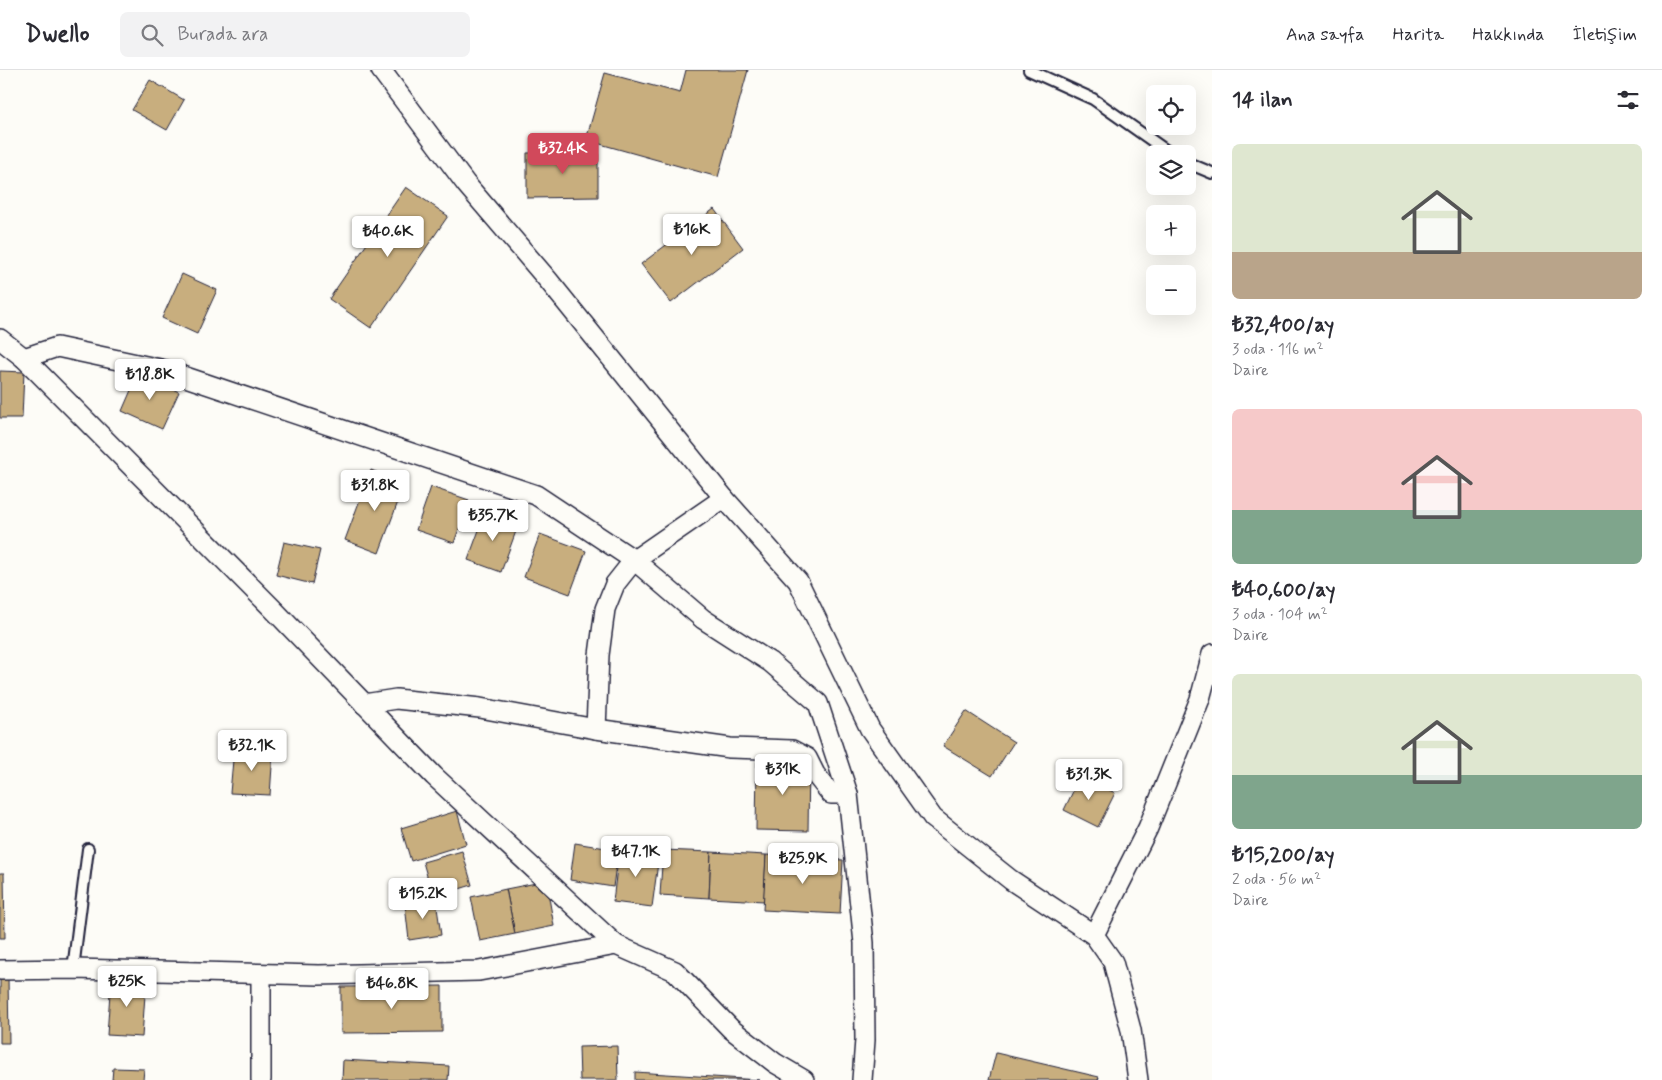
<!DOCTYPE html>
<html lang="tr">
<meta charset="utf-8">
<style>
:root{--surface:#fff;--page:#f2f2f3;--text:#2b2b33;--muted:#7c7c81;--line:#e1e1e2;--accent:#d1495b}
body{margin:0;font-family:Mynerve,sans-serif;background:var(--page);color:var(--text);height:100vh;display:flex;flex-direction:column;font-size:19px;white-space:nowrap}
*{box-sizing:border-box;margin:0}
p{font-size:16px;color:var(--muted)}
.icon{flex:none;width:28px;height:28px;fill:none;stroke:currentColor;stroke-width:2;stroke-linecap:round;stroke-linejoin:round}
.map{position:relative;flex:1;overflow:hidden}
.drawer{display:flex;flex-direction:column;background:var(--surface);width:450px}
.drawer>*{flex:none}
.fabs{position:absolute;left:1146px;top:15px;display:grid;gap:10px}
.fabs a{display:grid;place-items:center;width:50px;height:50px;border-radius:8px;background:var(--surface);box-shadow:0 5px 20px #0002;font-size:25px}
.price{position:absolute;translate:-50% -42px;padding:0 11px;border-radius:5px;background:#fff;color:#222;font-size:16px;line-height:32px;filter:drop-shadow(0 1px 2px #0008)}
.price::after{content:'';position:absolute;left:50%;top:30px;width:15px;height:11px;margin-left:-8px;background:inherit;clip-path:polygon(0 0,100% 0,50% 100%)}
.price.selected{background:var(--accent);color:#fff}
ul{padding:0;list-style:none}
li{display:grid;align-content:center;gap:10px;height:265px;padding:0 20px}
li span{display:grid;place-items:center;height:155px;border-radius:8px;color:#555}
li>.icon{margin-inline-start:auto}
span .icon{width:90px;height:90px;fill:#fffc;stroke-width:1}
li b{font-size:21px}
h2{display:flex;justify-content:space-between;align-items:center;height:60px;padding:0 20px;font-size:21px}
header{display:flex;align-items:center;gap:30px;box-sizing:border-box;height:70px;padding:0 25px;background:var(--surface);border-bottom:1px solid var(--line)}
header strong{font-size:24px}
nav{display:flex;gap:28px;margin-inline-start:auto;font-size:18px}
.search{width:350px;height:45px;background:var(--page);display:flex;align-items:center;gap:12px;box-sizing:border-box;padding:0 18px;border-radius:8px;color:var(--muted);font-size:19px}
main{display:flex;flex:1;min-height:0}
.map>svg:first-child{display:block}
</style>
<header>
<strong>Dwello</strong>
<div class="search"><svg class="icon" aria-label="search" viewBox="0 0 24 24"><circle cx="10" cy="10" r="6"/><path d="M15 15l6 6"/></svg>Burada ara</div>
<nav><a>Ana sayfa</a><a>Harita</a><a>Hakkında</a><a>İletişim</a></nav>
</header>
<main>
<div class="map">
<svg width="1212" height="1010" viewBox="0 0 1212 1010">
<rect width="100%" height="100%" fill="#fdfcf7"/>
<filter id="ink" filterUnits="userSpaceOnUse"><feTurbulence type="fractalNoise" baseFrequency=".02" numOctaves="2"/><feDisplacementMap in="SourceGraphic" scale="10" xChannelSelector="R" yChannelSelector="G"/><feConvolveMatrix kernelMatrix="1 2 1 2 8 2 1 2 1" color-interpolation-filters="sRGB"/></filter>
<g filter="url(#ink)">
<g fill="#c8ae7e" stroke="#22223b">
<polygon points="686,0 748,0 718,107 586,70 605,3 680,23"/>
<polygon points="150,10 184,30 167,60 132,40"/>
<polygon points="598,82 598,127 527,128 527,83"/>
<polygon points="406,117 448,146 371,258 329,229"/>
<polygon points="714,139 743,178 671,233 641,194"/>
<polygon points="182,204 217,220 197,264 162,248"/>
<polygon points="0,301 24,302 22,348 0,348"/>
<polygon points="138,304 179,322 162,359 122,341"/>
<polygon points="371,400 405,413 379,483 345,470"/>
<polygon points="431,417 469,430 454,473 416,460"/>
<polygon points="486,441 519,453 501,502 468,490"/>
<polygon points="540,464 586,481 570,524 524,507"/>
<polygon points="284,472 320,480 312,514 276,505"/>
<polygon points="966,641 1014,672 992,706 943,676"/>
<polygon points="234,679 273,682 270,725 230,723"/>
<polygon points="757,692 809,692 808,761 756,760"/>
<polygon points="1081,705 1115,723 1098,757 1064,740"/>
<polygon points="457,741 466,774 411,791 401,758"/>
<polygon points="575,773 618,780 613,817 570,810"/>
<polygon points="619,780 659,785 652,837 613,832"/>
<polygon points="663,780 711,782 709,828 660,825"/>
<polygon points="462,781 472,815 433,827 423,792"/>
<polygon points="711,782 766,785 764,831 709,828"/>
<polygon points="766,785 843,790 840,844 763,840"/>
<polygon points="0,803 4,803 5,868 0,868"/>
<polygon points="546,811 554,856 515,864 506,819"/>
<polygon points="506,819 515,864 480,871 471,827"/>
<polygon points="436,831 441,865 409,870 405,835"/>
<polygon points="0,907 8,907 9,973 0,973"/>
<polygon points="111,909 146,911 142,967 107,965"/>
<polygon points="442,916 442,962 341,963 341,917"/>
<polygon points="617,976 618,1010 580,1010 579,977"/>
<polygon points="996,983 1099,1007 1098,1010 989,1010"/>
<polygon points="343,990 449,996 448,1010 342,1010"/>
<polygon points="113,998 144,999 143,1010 112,1010"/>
<polygon points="635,1002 759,1010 635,1010"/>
</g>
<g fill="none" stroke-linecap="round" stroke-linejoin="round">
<defs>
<g id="lane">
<polyline points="1029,0 1093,29 1171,84"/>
<polyline points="1188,93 1212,103"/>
<polyline points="73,899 88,779"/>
</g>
<g id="street">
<polyline points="381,0 466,114 548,210 724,428 798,511 870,659 933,748 1011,810 1094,865 1113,892 1131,960 1138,1010"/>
<polyline points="0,269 24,288 272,538 434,706 616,875"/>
<polyline points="24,288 57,277 165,300 536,425 634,490 703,549 770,592 818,633 848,724 864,873 865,970 862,1010"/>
<polyline points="364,634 396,629 480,638 596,659 730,678 792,680 807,688 815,704 831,724 848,724"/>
<polyline points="596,659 599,585 605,539 615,514 634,490 724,428"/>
<polyline points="1094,865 1148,758 1200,629 1212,584"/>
<polyline points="0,900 73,899 319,905 479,901 616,875 675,901 731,959 775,993 804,1010"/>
<polyline points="261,1010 261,904"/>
</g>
</defs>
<use href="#lane" stroke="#22223b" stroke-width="14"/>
<use href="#street" stroke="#22223b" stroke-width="22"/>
<use href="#lane" stroke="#fdfcf7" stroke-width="10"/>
<use href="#street" stroke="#fdfcf7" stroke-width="19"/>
</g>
</g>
</svg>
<div class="fabs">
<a><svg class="icon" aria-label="locate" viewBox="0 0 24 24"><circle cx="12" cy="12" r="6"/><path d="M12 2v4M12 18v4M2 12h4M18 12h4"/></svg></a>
<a><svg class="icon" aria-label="layers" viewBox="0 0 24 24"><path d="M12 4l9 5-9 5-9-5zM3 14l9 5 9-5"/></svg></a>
<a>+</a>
<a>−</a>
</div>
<b class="price selected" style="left:563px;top:105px">₺32.4K</b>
<b class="price" style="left:692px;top:186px">₺16K</b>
<b class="price" style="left:388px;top:188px">₺40.6K</b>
<b class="price" style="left:150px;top:331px">₺18.8K</b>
<b class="price" style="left:375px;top:442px">₺31.8K</b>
<b class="price" style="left:493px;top:472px">₺35.7K</b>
<b class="price" style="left:252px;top:702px">₺32.1K</b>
<b class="price" style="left:783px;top:726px">₺31K</b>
<b class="price" style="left:1089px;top:731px">₺31.3K</b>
<b class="price" style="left:636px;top:808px">₺47.1K</b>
<b class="price" style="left:803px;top:815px">₺25.9K</b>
<b class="price" style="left:423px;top:850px">₺15.2K</b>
<b class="price" style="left:127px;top:938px">₺25K</b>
<b class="price" style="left:392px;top:940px">₺46.8K</b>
</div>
<section class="drawer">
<h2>14 ilan<svg class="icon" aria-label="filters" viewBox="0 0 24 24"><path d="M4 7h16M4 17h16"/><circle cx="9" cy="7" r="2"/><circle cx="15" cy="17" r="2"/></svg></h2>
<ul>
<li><span style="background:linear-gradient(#dfe7d0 70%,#b9a48a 0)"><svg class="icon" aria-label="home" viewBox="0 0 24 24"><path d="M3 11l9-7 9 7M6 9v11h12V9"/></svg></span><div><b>₺32,400/ay</b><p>3 oda · 116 m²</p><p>Daire</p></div></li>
<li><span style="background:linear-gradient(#f6c9c9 65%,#7fa58c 0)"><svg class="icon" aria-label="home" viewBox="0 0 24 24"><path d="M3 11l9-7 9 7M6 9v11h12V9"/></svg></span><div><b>₺40,600/ay</b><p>3 oda · 104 m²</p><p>Daire</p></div></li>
<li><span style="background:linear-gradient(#dfe7d0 65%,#7fa58c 0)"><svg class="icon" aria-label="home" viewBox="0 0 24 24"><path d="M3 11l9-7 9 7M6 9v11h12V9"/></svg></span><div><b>₺15,200/ay</b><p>2 oda · 56 m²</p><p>Daire</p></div></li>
</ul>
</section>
</main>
